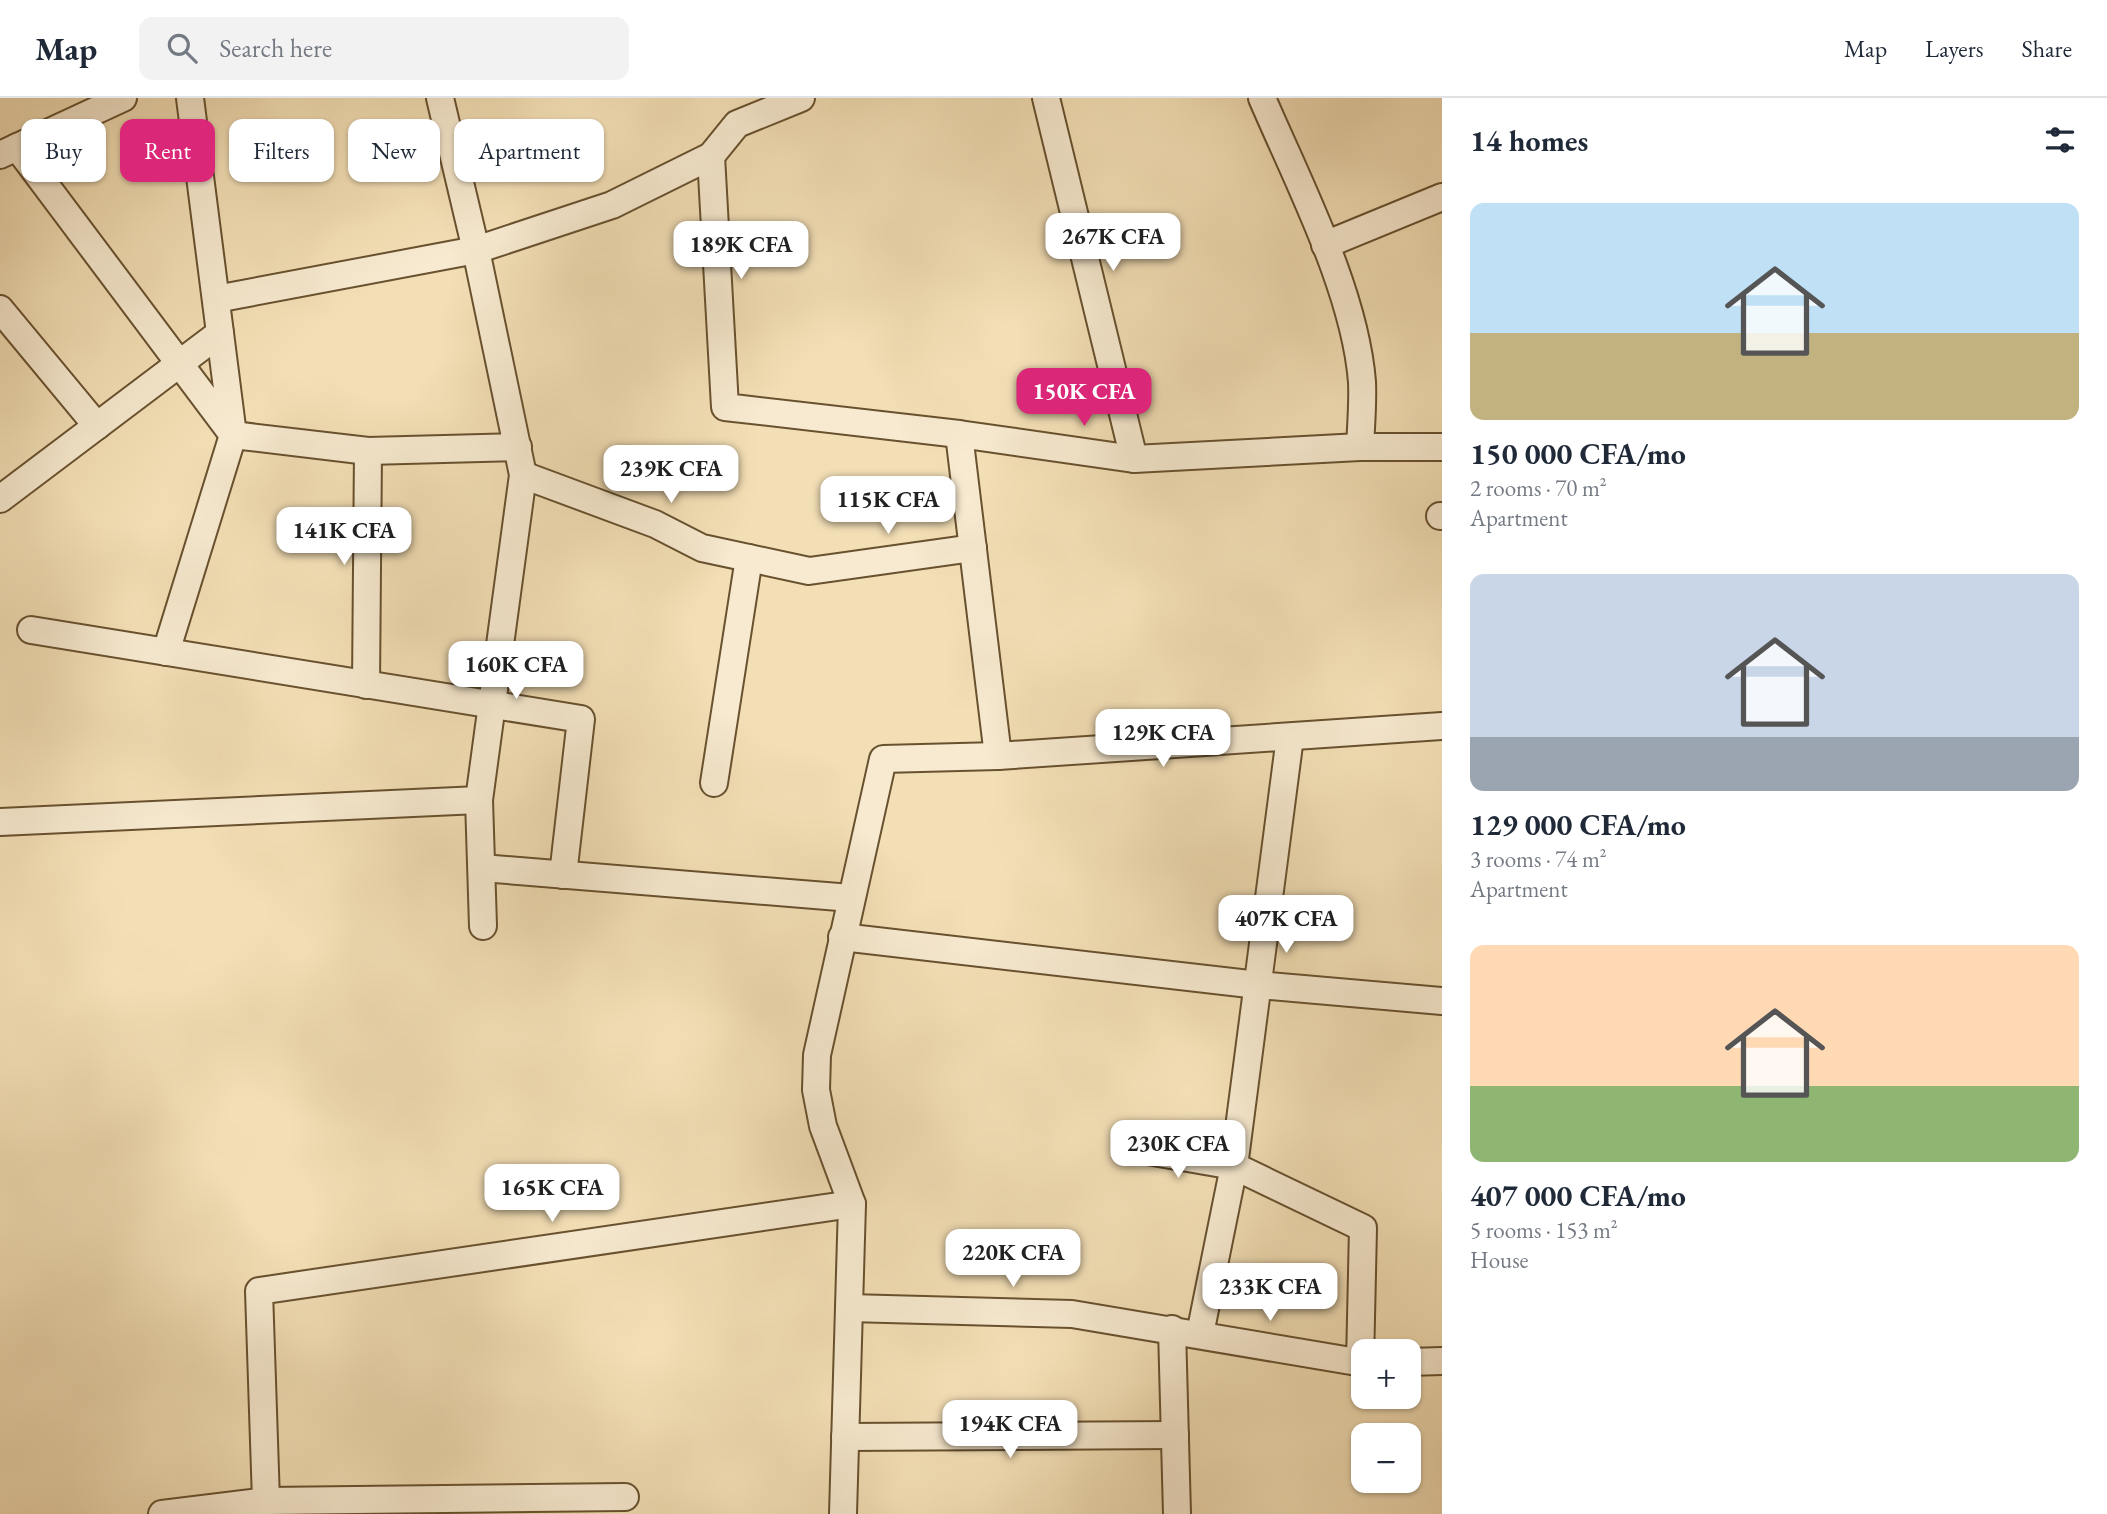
<!DOCTYPE html>
<meta charset="utf-8">
<style>
:root{--surface:#fff;--page:#f2f2f3;--text:#1f2937;--muted:#747a83;--line:#e0e1e3;--accent:#db2777}
body{margin:0;font-family:"EB Garamond",serif;background:var(--page);color:var(--text);height:100vh;display:flex;flex-direction:column;font-size:26px;white-space:nowrap}
*{box-sizing:border-box;margin:0}
p{font-size:23px;color:var(--muted)}
.icon{flex:none;width:38px;height:38px;fill:none;stroke:currentColor;stroke-width:2;stroke-linecap:round;stroke-linejoin:round}
.map{position:relative;flex:1;overflow:hidden}
.sheet{display:flex;flex-direction:column;background:var(--surface);width:665px}
.sheet>*{flex:none}
.banner{position:absolute;left:21px;top:21px;width:665px;height:63px;display:flex;gap:14px}
.controls{position:absolute;left:1351px;top:1241px;display:grid;gap:14px}
.controls a{display:grid;place-items:center;width:70px;height:70px;border-radius:14px;background:var(--surface);box-shadow:0 2px 5px #0004;font-size:35px}
.price{position:absolute;translate:-50% -60px;padding:0 16px;border-radius:14px;background:#fff;color:#222;font-size:23px;line-height:46px;filter:drop-shadow(0 2px 4px #0008)}
.price::after{content:'';position:absolute;left:50%;top:42px;width:21px;height:16px;margin-left:-10px;background:inherit;clip-path:polygon(0 0,100% 0,50% 100%)}
.price.selected{background:var(--accent);color:#fff}
ul{padding:0;list-style:none}
li{display:grid;align-content:center;gap:14px;height:371px;padding:0 28px}
li span{display:grid;place-items:center;height:217px;border-radius:14px;color:#555}
li>.icon{margin-inline-start:auto}
span .icon{width:126px;height:126px;fill:#fffc;stroke-width:1}
li b{font-size:30px}
h2{display:flex;justify-content:space-between;align-items:center;height:84px;padding:0 28px;font-size:30px}
.tag{padding:0 24px;border-radius:14px;background:var(--surface);box-shadow:0 2px 5px #0004;font-size:24px;line-height:63px}
.tag.selected{background:var(--accent);color:#fff}
header{display:flex;align-items:center;gap:42px;box-sizing:border-box;height:98px;padding:0 35px;background:var(--surface);border-bottom:2px solid var(--line)}
header strong{font-size:33px}
nav{display:flex;gap:38px;margin-inline-start:auto;font-size:24px}
.search{width:490px;height:63px;background:var(--page);display:flex;align-items:center;gap:18px;box-sizing:border-box;padding:0 24px;border-radius:14px;color:var(--muted);font-size:26px}
main{display:flex;flex:1;min-height:0}
.map>svg:first-child{display:block}
</style>
<header>
<strong>Map</strong>
<div class="search"><svg class="icon" aria-label="search" viewBox="0 0 24 24"><circle cx="10" cy="10" r="6"/><path d="M15 15l6 6"/></svg>Search here</div>
<nav><a>Map</a><a>Layers</a><a>Share</a></nav>
</header>
<main>
<div class="map">
<svg width="1442" height="1416" viewBox="0 0 1442 1416">
<rect width="100%" height="100%" fill="#f3dfb6"/>
<filter id="stains"><feTurbulence type="fractalNoise" baseFrequency=".00286" numOctaves="4"/><feColorMatrix values="0 0 0 0 .2 0 0 0 0 .09 0 0 0 0 .02 0 0 0 .5 -.17"/></filter>
<radialGradient id="worn" r=".72"><stop offset=".6" stop-color="#630" stop-opacity="0"/><stop offset="1" stop-color="#630" stop-opacity=".3"/></radialGradient>
<g fill="none" stroke-linecap="round" stroke-linejoin="round">
<defs>
<g id="minor">
<polyline points="440,0 476,152 523,377 479,702 483,828"/>
<polyline points="1046,0 1134,361"/>
<path d="M1262 0C1298 84 1355 193 1362 284 1363 305 1361 328 1360 349"/>
<polyline points="17,49 233,337 368,353 518,349"/>
<polyline points="0,57 123,0"/>
<polyline points="711,58 725,309 959,336 1134,361 1360,349 1442,349"/>
<polyline points="1325,147 1442,99"/>
<polyline points="216,201 476,152 612,107 711,58 737,26 801,0"/>
<polyline points="0,211 97,328"/>
<polyline points="959,336 998,658"/>
<polyline points="523,377 655,426 702,450 809,473 973,450"/>
<polyline points="0,401 220,235"/>
<polyline points="1440,418 1442,418"/>
<polyline points="31,532 581,621 563,777"/>
<polyline points="166,554 233,337 190,0"/>
<polyline points="366,587 368,353"/>
<polyline points="714,685 749,460"/>
<polyline points="0,724 479,702"/>
<polyline points="482,770 851,800"/>
<polyline points="842,839 1258,887 1442,903"/>
<polyline points="1130,1050 1234,1068 1363,1130 1360,1265"/>
<polyline points="849,1210 1072,1216 1363,1265"/>
<polyline points="1172,1231 1177,1416"/>
<polyline points="1200,1236 1234,1068 1290,639"/>
<polyline points="1409,1264 1442,1263"/>
<polyline points="845,1339 1175,1337"/>
<polyline points="266,1403 259,1193 852,1106"/>
<polyline points="162,1416 266,1403 625,1399"/>
<polyline points="843,1416 852,1106 823,1028 816,992 817,957 883,661 998,658 1442,628"/>
</g>
</defs>
<use href="#minor" stroke="#68512f" stroke-width="30"/>
<use href="#minor" stroke="#f7ead0" stroke-width="26"/>
</g>
<rect width="100%" height="100%" filter="url(#stains)"/>
<rect width="100%" height="100%" fill="url(#worn)"/>
</svg>
<div class="controls">
<a>+</a>
<a>−</a>
</div>
<b class="price" style="left:1113px;top:175px">267K CFA</b>
<b class="price" style="left:741px;top:183px">189K CFA</b>
<b class="price selected" style="left:1084px;top:330px">150K CFA</b>
<b class="price" style="left:671px;top:407px">239K CFA</b>
<b class="price" style="left:888px;top:438px">115K CFA</b>
<b class="price" style="left:344px;top:469px">141K CFA</b>
<b class="price" style="left:516px;top:603px">160K CFA</b>
<b class="price" style="left:1163px;top:671px">129K CFA</b>
<b class="price" style="left:1286px;top:857px">407K CFA</b>
<b class="price" style="left:1178px;top:1082px">230K CFA</b>
<b class="price" style="left:552px;top:1126px">165K CFA</b>
<b class="price" style="left:1013px;top:1191px">220K CFA</b>
<b class="price" style="left:1270px;top:1225px">233K CFA</b>
<b class="price" style="left:1010px;top:1362px">194K CFA</b>
<div class="banner">
<a class="tag">Buy</a>
<a class="tag selected">Rent</a>
<a class="tag">Filters</a>
<a class="tag">New</a>
<a class="tag">Apartment</a>
</div>
</div>
<section class="sheet">
<h2>14 homes<svg class="icon" aria-label="filters" viewBox="0 0 24 24"><path d="M4 7h16M4 17h16"/><circle cx="9" cy="7" r="2"/><circle cx="15" cy="17" r="2"/></svg></h2>
<ul>
<li><span style="background:linear-gradient(#bfe0f5 60%,#c2b280 0)"><svg class="icon" aria-label="home" viewBox="0 0 24 24"><path d="M3 11l9-7 9 7M6 9v11h12V9"/></svg></span><div><b>150 000 CFA/mo</b><p>2 rooms · 70 m²</p><p>Apartment</p></div></li>
<li><span style="background:linear-gradient(#c9d6e8 75%,#9aa5b1 0)"><svg class="icon" aria-label="home" viewBox="0 0 24 24"><path d="M3 11l9-7 9 7M6 9v11h12V9"/></svg></span><div><b>129 000 CFA/mo</b><p>3 rooms · 74 m²</p><p>Apartment</p></div></li>
<li><span style="background:linear-gradient(#ffd9b3 65%,#8fb573 0)"><svg class="icon" aria-label="home" viewBox="0 0 24 24"><path d="M3 11l9-7 9 7M6 9v11h12V9"/></svg></span><div><b>407 000 CFA/mo</b><p>5 rooms · 153 m²</p><p>House</p></div></li>
</ul>
</section>
</main>
